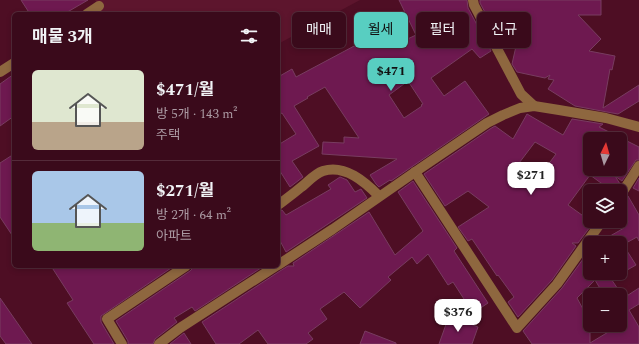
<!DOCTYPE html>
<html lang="ko">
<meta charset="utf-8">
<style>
:root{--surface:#3a0a1b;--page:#451828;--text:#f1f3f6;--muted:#ab9aa3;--line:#542b3a;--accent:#58cec1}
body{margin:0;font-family:Spectral,"Noto Sans KR",serif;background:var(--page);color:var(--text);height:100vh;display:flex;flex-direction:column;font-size:15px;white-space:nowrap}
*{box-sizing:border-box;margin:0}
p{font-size:13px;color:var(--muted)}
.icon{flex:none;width:22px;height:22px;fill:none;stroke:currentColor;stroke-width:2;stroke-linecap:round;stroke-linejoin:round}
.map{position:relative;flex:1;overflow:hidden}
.sheet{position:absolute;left:12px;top:12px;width:268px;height:256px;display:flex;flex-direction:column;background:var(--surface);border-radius:6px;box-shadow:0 2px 6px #0003,0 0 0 1px var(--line)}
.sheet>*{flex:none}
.banner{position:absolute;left:292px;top:12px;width:287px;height:36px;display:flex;gap:8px}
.needle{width:26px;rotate:5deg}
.fabs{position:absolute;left:583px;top:132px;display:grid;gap:8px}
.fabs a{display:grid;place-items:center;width:44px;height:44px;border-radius:6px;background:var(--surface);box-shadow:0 2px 6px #0003,0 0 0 1px var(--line);font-size:20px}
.price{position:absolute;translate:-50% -34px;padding:0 9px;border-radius:8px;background:#fff;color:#222;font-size:13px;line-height:26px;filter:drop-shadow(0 1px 2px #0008)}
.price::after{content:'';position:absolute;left:50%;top:24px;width:12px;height:9px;margin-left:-6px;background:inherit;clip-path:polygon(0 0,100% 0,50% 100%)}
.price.current{background:var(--accent);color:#111}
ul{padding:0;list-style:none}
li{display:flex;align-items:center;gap:12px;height:100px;padding:0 20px}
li+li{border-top:1px solid var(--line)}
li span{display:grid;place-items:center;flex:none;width:112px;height:80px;border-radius:6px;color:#555}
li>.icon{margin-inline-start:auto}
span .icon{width:48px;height:48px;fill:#fffc;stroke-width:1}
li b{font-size:17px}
h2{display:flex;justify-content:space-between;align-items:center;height:48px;padding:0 20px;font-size:17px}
.chip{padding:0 14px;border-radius:6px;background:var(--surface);box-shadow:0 2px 6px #0003,0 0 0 1px var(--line);font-size:14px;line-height:36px}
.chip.current{background:var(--accent);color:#111}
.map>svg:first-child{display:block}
</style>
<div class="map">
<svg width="639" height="344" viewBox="0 0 639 344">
<rect width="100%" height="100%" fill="#4e0e24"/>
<polygon fill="#5d152d" points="95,0 360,0 278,44 278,14 103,14"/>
<g fill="#6e1950" stroke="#783c60" fill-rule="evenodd">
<polygon points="21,0 88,0 64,14 30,14"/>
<path d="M399 0H467L468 8 491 51 480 58 472 49 431 78 444 96 465 81 489 114 391 181 390 180 379 187 376 184 370 175 397 159 322 154 323 142 344 143V137L359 138 325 87 307 97 308 98 294 106 319 146 292 161 303 177 290 187 278 168V145L296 134 282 113 278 115V77L292 69 296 77 388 28 397 44 416 35ZM408 81 423 104 421 105 422 106 404 118 389 95Z"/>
<polygon points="480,0 601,0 601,15 578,15 601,39 589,51 615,56 612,70 610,69 603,108 639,85 639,101 618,114 607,112 575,106 548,89 554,80 548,79 550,75 545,78 517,72 512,64 519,33 502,44 480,3"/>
<polygon points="14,74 14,116 0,126 0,84"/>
<path d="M527 114 563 135 572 119 603 124 599 127 639 147V160H636L622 181 615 176 620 184 615 191H612L590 175 568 205 593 223 578 243H572L576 246 552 280 518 317 508 302 514 297 498 275 497 276 472 239 468 241 458 227 489 207 468 191 445 206 424 174 490 129 495 126 513 139ZM590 139H620V169H590ZM535 142 556 154 536 181 516 167Z"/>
<polygon points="14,154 14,238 0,217 0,163"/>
<polygon points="340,177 347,180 355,192 361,189 367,198 286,252 278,237 278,211 282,210 286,215 331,189 328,185"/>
<polygon points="639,178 639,191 633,188"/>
<polygon points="413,181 457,248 454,251 488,303 473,313 453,282 448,285 428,254 417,264 412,257 388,277 391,280 360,308 344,292 320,309 327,319 308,333 313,339 306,344 268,344 258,330 239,344 216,344 202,322 280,271 288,266 294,266 293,263 369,212 395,255 423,231 398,192"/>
<polygon points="628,196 639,215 639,241 637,237 626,243 622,243 636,265 620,274 620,243 598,243 624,228 623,226 628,222 620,210 620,202 623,202"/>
<polygon points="586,255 590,259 590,273 607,273 622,295 604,295 595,280 577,298 590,322 590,343 620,325 620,296 622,299 639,288 639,304 629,310 639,327 639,344 532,344 523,331 562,288"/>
<polygon points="51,266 174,266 101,316 101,322 114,344 94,344 67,303 73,300"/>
<polygon points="192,266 264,266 195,311 192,307 174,318 177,322 155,339 153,344 128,344 128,341 116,321 190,271 192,269"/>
<polygon points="0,298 32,344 6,344 0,336"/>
<polygon points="449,316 478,327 472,344 439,344"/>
<polygon points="365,331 396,343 396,344 360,344"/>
<polygon points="184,333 191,344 170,344"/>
</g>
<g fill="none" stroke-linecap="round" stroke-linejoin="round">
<g stroke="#8e673f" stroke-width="10">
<polyline points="473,0 474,5 521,94 534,106"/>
<polyline points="87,14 99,6"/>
<polyline points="0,72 14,63"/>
<polyline points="415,172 517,328 557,284 602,221"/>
<polyline points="620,196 639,166"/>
<path d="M278 205C286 199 293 194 300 188 307 183 314 174 323 171 345 164 365 182 379 196"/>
<polyline points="278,265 333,229 415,172 487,123 503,115 520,108 534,106 559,110 606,118 639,127"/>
<polyline points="122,344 107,319 186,266"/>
<polyline points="159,344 180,328 276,266"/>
</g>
</g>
</svg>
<div class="fabs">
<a><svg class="needle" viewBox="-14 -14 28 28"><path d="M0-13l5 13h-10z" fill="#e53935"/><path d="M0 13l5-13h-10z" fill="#ab9aa3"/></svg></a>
<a><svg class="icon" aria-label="layers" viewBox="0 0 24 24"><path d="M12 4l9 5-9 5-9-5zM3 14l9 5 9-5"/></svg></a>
<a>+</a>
<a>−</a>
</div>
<b class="price current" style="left:391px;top:92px">$471</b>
<b class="price" style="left:531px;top:196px">$271</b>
<b class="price" style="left:458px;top:333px">$376</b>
<div class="banner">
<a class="chip">매매</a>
<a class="chip current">월세</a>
<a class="chip">필터</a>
<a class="chip">신규</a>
</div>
<section class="sheet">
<h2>매물 3개<svg class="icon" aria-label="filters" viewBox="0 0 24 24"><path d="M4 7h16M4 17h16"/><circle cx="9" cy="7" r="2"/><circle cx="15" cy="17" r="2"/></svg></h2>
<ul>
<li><span style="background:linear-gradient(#dfe7d0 65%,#b9a48a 0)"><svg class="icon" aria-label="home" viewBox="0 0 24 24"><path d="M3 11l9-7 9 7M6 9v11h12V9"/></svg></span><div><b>$471/월</b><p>방 5개 · 143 m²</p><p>주택</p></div></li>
<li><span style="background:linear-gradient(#a9c7e8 65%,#8fb573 0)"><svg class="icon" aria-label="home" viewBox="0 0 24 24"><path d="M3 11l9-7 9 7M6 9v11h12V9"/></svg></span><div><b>$271/월</b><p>방 2개 · 64 m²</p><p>아파트</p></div></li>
</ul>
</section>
</div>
